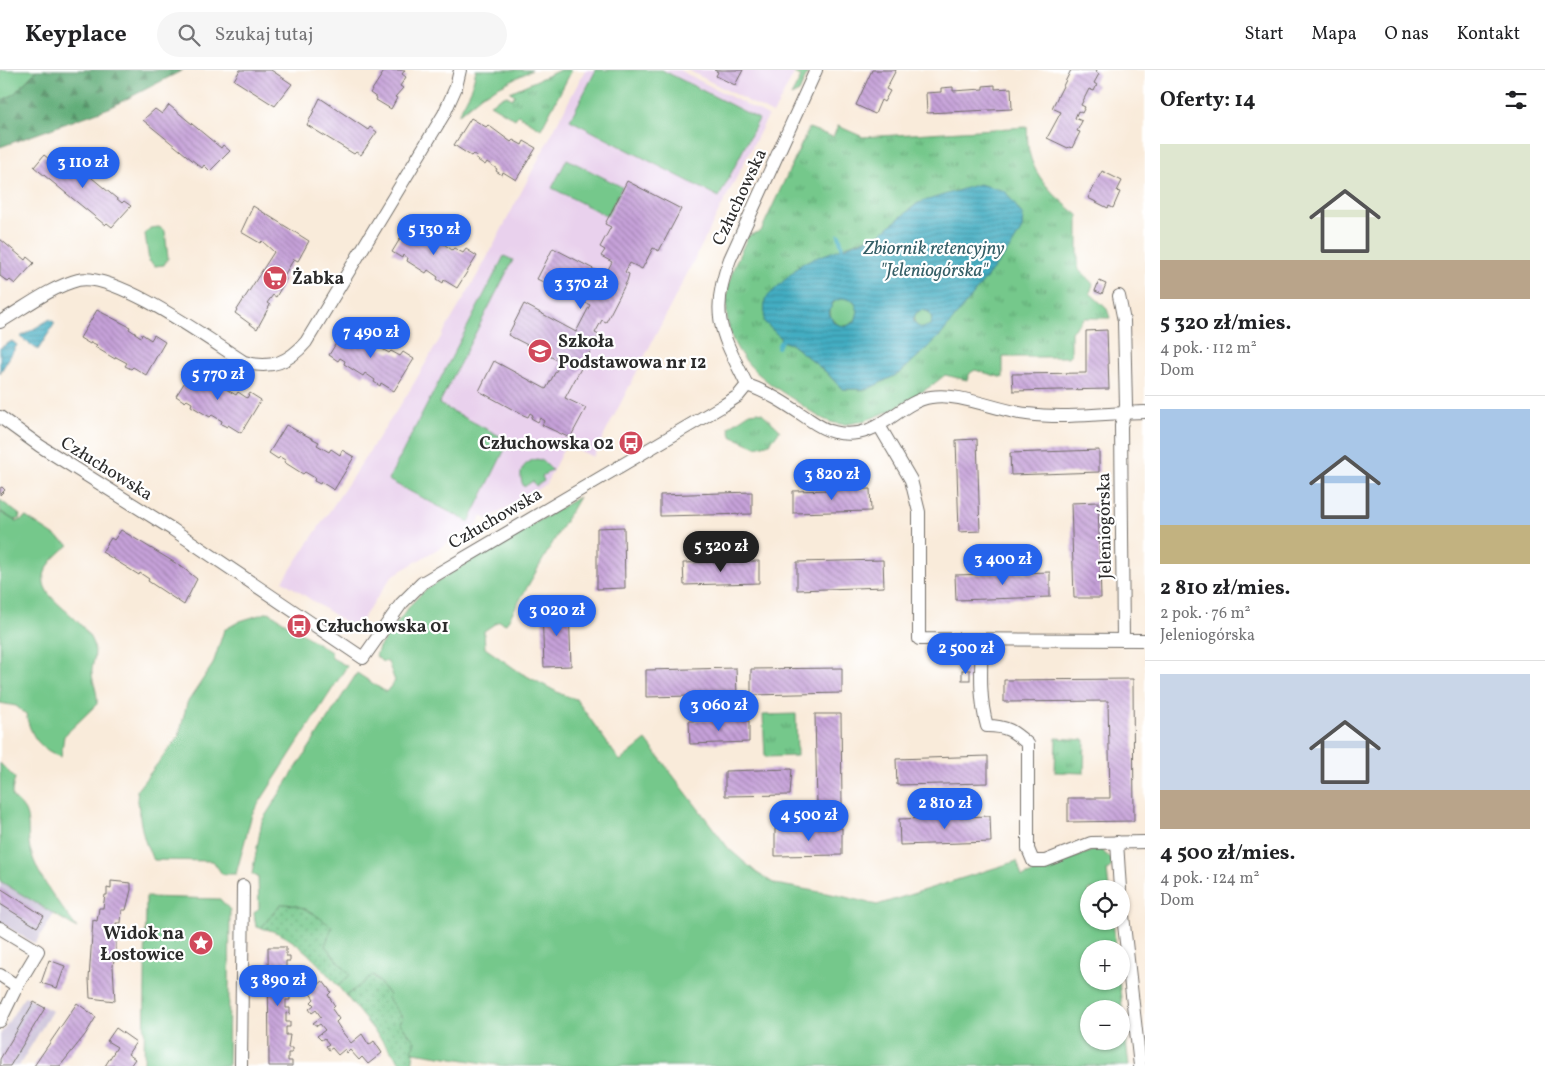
<!DOCTYPE html>
<html lang="pl">
<meta charset="utf-8">
<style>
:root{--surface:#fff;--page:#f6f6f6;--text:#202124;--muted:#757577;--line:#e0e0e0;--accent:#2563eb}
body{margin:0;font-family:Vollkorn,serif;background:var(--page);color:var(--text);height:100vh;display:flex;flex-direction:column;font-size:19px;white-space:nowrap}
*{box-sizing:border-box;margin:0}
p{font-size:16px;color:var(--muted)}
.icon{flex:none;width:28px;height:28px;fill:none;stroke:currentColor;stroke-width:2;stroke-linecap:round;stroke-linejoin:round}
.map{position:relative;flex:1;overflow:hidden}
.drawer{display:flex;flex-direction:column;background:var(--surface);width:400px}
.drawer>*{flex:none}
.tools{position:absolute;left:1080px;top:810px;display:grid;gap:10px}
.tools a{display:grid;place-items:center;width:50px;height:50px;border-radius:50%;background:var(--surface);box-shadow:0 1px 4px #0004;font-size:25px}
.price{position:absolute;translate:-50% -42px;padding:0 11px;border-radius:18px;background:var(--accent);color:#fff;font-size:16px;line-height:32px;filter:drop-shadow(0 1px 2px #0008)}
.price::after{content:'';position:absolute;left:50%;top:30px;width:15px;height:11px;margin-left:-8px;background:inherit;clip-path:polygon(0 0,100% 0,50% 100%)}
.price.selected{background:#222;color:#fff}
ul{padding:0;list-style:none}
li{display:grid;align-content:center;gap:10px;height:265px;padding:0 15px}
li+li{border-top:1px solid var(--line)}
li span{display:grid;place-items:center;height:155px;border-radius:0px;color:#555}
li>.icon{margin-inline-start:auto}
span .icon{width:90px;height:90px;fill:#fffc;stroke-width:1}
li b{font-size:21px}
h2{display:flex;justify-content:space-between;align-items:center;height:60px;padding:0 15px;font-size:21px}
header{display:flex;align-items:center;gap:30px;box-sizing:border-box;height:70px;padding:0 25px;background:var(--surface);border-bottom:1px solid var(--line)}
header strong{font-size:24px}
nav{display:flex;gap:28px;margin-inline-start:auto;font-size:18px}
.search{width:350px;height:45px;background:var(--page);display:flex;align-items:center;gap:12px;box-sizing:border-box;padding:0 18px;border-radius:28px;color:var(--muted);font-size:19px}
main{display:flex;flex:1;min-height:0}
.map>svg:first-child{display:block}
</style>
<header>
<strong>Keyplace</strong>
<div class="search"><svg class="icon" aria-label="search" viewBox="0 0 24 24"><circle cx="10" cy="10" r="6"/><path d="M15 15l6 6"/></svg>Szukaj tutaj</div>
<nav><a>Start</a><a>Mapa</a><a>O nas</a><a>Kontakt</a></nav>
</header>
<main>
<div class="map">
<svg width="1145" height="996" viewBox="0 0 1145 996">
<defs>
<pattern id="forest-firs" width="22" height="20" patternUnits="userSpaceOnUse" patternTransform="scale(1.25)"><rect width="22" height="20" fill="#5fac77"/><path d="M5 1l3.5 6h-7zM16 11l3.5 6h-7z" fill="#4f8c62"/></pattern>
<pattern id="park-tufts" width="24" height="20" patternUnits="userSpaceOnUse" patternTransform="scale(1.25)"><rect width="24" height="20" fill="#74c88b"/><path d="M3 7l-1-3M5 7V3M7 7l1-3M15 17l-1-3M17 17v-4M19 17l1-3" fill="none" stroke="#5fa372"/></pattern>
<pattern id="garden-dots" width="8" height="8" patternUnits="userSpaceOnUse" patternTransform="scale(1.25)"><rect width="8" height="8" fill="#74c88b"/><path d="M2 2h.1M6 6h.1" fill="none" stroke="#5fa372" stroke-width="1.8" stroke-linecap="round"/></pattern>
<pattern id="water-rules" width="6" height="5" patternUnits="userSpaceOnUse" patternTransform="scale(1.25)"><rect width="6" height="5" fill="#43adc2"/><path d="M0 2.5h6" fill="none" stroke="#388d9e"/></pattern>
<pattern id="building-back-hatch" width="6" height="6" patternUnits="userSpaceOnUse" patternTransform="scale(1.25)"><rect width="6" height="6" fill="#c6a1d9"/><path d="M-1 5l2 2M0 0l6 6M5-1l2 2" fill="none" stroke="#a183b0"/></pattern>
</defs>
<rect width="100%" height="100%" fill="#fff"/>
<filter id="ink" filterUnits="userSpaceOnUse"><feTurbulence type="fractalNoise" baseFrequency=".02" numOctaves="2"/><feDisplacementMap in="SourceGraphic" scale="10" xChannelSelector="R" yChannelSelector="G"/><feConvolveMatrix kernelMatrix="1 2 1 2 8 2 1 2 1" color-interpolation-filters="sRGB"/></filter>
<filter id="wash" filterUnits="userSpaceOnUse"><feTurbulence type="fractalNoise" baseFrequency=".0096" numOctaves="4" result="noise"/><feDisplacementMap in="SourceGraphic" scale="20" xChannelSelector="R" yChannelSelector="G"/><feGaussianBlur stdDeviation="1.12" result="paint"/><feColorMatrix in="noise" values="0 0 0 0 0 0 0 0 0 0 0 0 0 0 0 0 0 1.4 0 .05"/><feComposite in="paint" operator="in"/></filter>
<g filter="url(#wash)">
<rect width="100%" height="100%" fill="#f9ebda"/>
<g fill="#e9d1ed">
<polygon points="585,0 679,0 768,46 593,387 566,374 546,414 488,449 481,446 476,456 392,506 359,554 349,555 283,511 407,325 481,199"/>
<polygon points="688,0 796,0 773,44"/>
</g>
<g fill="#c9bfd7">
<polygon points="0,811 54,844 35,874 0,852"/>
<polygon points="25,926 52,941 19,996 0,996 0,965"/>
</g>
<g fill="#74c88b" stroke="#507a5b" fill-rule="evenodd">
<polygon points="0,0 37,0 13,25 0,31"/>
<polygon points="476,0 532,0 482,25 458,45 471,20"/>
<polygon points="596,0 662,0 759,49 719,127 570,50"/>
<polygon points="796,0 809,0 799,22 791,26 801,7 794,3"/>
<polygon points="567,89 622,117 607,146 552,118"/>
<polygon points="159,157 165,161 168,188 164,195 155,196 149,191 145,164 150,158"/>
<polygon points="504,186 513,190 439,334 509,371 469,452 388,410"/>
<circle cx="844" cy="242" r="14"/>
<circle cx="923" cy="249" r="9"/>
<path d="M537 389 543 391 552 400 542 406 544 411 536 416 533 411 524 417C517 404 522 392 537 389Z"/>
<path d="M579 427 506 554 499 551 484 561 485 578 521 603 563 625 576 629 620 691 646 670 729 779 757 803 775 814 837 825 877 835 1017 791 1022 807 1100 778 1111 790 1112 796 1107 800 1109 819H1089V851H1113L1116 879H1089V911H1119L1129 996H504L414 982 412 979 415 972 399 952 403 948 386 927 389 925 374 905 346 926 338 916 350 905 325 876 331 857C315 844 303 834 281 834L261 858 256 857 254 843 259 838 258 807 252 804 262 751 357 603 386 622 395 611 388 592 381 591 376 586 379 577 412 533 423 522 452 502ZM1089 939H1121V971H1089Z"/>
<path d="M0 442 17 452 26 447 69 475C5 525 81 533 94 577 97 586 91 595 92 604 93 614 98 622 97 634L64 666 61 687C39 678 31 667 26 644L16 636 0 633Z"/>
<path d="M269 542 331 582 332 588 347 596 252 744 236 804H222L213 791 154 790C141 771 139 743 137 720L179 666 187 633 213 594 224 560 240 551Z"/>
<path d="M0 693 15 708C8 735 14 723 25 741 30 751 27 768 30 779 39 810 58 832 77 858L0 811Z"/>
<polygon points="146,827 220,829 230,840 228,996 144,996"/>
</g>
<polygon fill="url(#forest-firs)" stroke="#456c51" points="37,0 183,0 109,38 0,77 0,31 13,25"/>
<g fill="url(#park-tufts)" stroke="#507a5b" fill-rule="evenodd">
<polygon points="560,0 572,0 541,59 518,45 515,49 490,34 506,25 512,29 515,25 510,22"/>
<path d="M838 56 863 67 1027 57C1028 66 1027 76 1030 85 1036 110 1059 130 1078 145V198L1093 214 1090 223 1107 239 1110 248H1084L1071 262V284L1068 287H1003V308L975 300 970 303 967 310 945 305C921 325 879 351 847 354 828 356 810 341 796 331 751 303 717 274 729 215 732 198 741 182 748 166L761 161 809 58 833 67ZM918 133 941 265 900 303 868 319H842L826 302 791 274 781 271 780 267 842 177 880 164Z"/>
<polygon points="758,342 762,343 780,360 770,373 756,377 731,366 729,357 750,343"/>
<polygon points="0,430 20,445 19,449 14,450 0,441"/>
<polygon points="796,644 797,686 765,687 763,645"/>
<polygon points="1056,668 1085,670 1084,703 1055,702"/>
</g>
<g fill="url(#garden-dots)" stroke="#507a5b">
<path d="M281 834C303 834 315 844 332 857L325 876 350 905 338 916C316 892 295 864 261 858Z"/>
<polygon points="373,905 389,925 387,927 403,949 399,952 415,972 412,979 414,982 412,996 403,996 346,926"/>
</g>
<g fill="url(#water-rules)" stroke="#376c76" fill-rule="evenodd">
<path d="M979 114 1005 121 1023 146 1022 159 1011 177 941 265 900 303 868 319H842L826 302 791 274 781 271 780 267 764 252 765 229 802 193 880 164 918 133ZM843 228 854 231 858 241 855 252 845 257 834 253 829 243 833 232ZM922 240 929 242 932 249 930 255 923 258 917 256 913 250 916 243Z"/>
<polygon points="50,249 55,253 38,280 20,267"/>
<polygon points="12,271 17,275 0,303 0,278"/>
</g>
<g fill="none" stroke-linecap="round" stroke-linejoin="round">
<g stroke="#43adc2" stroke-width="4">
<polyline points="839,165 842,177"/>
<polyline points="778,277 781,271"/>
</g>
</g>
<g id="blocks">
<g fill="url(#building-back-hatch)">
<polygon points="240,0 271,0 292,14 275,36 234,10"/>
<polygon points="385,0 405,0 402,4 406,7 400,16 403,18 395,27 397,28 391,39 376,30 377,28 370,23"/>
<polygon points="714,0 743,0 735,15 716,6 718,2"/>
<polygon points="872,0 896,0 886,19 890,21 884,32 881,30 875,44 856,35"/>
<polygon points="1071,0 1097,0 1096,2 1099,4 1094,13 1097,15 1094,21 1089,19 1081,35 1085,37 1082,43 1078,41 1075,48 1082,51 1077,61 1080,62 1072,78 1069,77 1068,78 1047,68 1061,42 1052,38"/>
<polygon points="995,15 995,19 1011,18 1012,39 927,43 926,23 941,22 941,18 953,17 953,21 983,19 983,16"/>
<polygon points="320,28 368,60 370,57 377,62 361,85 356,82 354,84 307,55"/>
<polygon points="169,35 221,78 223,75 230,81 210,101 204,95 202,98 143,50 155,39 162,44"/>
<polygon points="471,48 486,57 488,55 511,72 513,70 522,75 524,71 536,78 516,110 503,102 502,105 496,101 497,99 487,92 485,95 476,89 477,86 473,84 471,86 454,75"/>
<polygon points="62,83 122,133 124,131 131,136 112,157 107,153 105,155 34,97 44,85 54,93"/>
<polygon points="1102,101 1122,111 1117,121 1120,122 1113,138 1109,136 1108,138 1088,128"/>
<polygon points="627,111 681,139 659,181 653,178 642,199 630,193 625,202 629,204 627,211 606,252 602,250 595,263 599,265 565,328 586,338 570,368 542,355 544,351 540,348 538,352 531,348 533,345 530,343 528,347 521,344 479,321 494,291 546,319 561,292 508,265 524,234 576,262 590,235 537,209 553,178 605,205 612,192 601,186 605,180 600,177 611,157 605,154"/>
<polygon points="253,136 309,171 298,191 294,189 283,207 286,209 276,227 273,225 267,233 270,235 257,259 235,243 274,182 262,171 260,173 241,162"/>
<polygon points="409,154 427,165 429,163 452,180 454,178 463,183 466,179 477,186 457,218 444,210 443,213 437,209 438,207 428,200 426,203 407,191 408,188 403,185 402,188 392,182"/>
<polygon points="0,169 25,190 27,187 34,193 15,214 10,210 8,212 0,206"/>
<polygon points="1099,211 1106,214 1102,224 1095,221"/>
<polygon points="97,240 130,257 129,259 141,267 142,264 151,270 154,265 165,272 146,305 133,297 131,299 125,296 127,293 116,287 115,289 95,277 97,275 91,272 90,274 80,268"/>
<polygon points="346,257 379,274 377,276 389,283 391,281 400,286 403,282 414,289 394,321 381,313 380,316 374,312 375,310 365,303 363,306 344,294 345,291 340,288 338,291 329,285"/>
<polygon points="1107,260 1109,319 1013,321 1012,304 1086,303 1086,261"/>
<polygon points="193,299 226,315 224,318 236,325 238,322 247,328 250,323 261,330 241,363 228,355 227,357 221,354 222,351 212,345 210,347 191,336 192,333 187,330 185,332 176,326"/>
<polygon points="286,355 319,372 317,375 329,382 331,379 340,385 342,380 354,387 334,420 321,412 320,414 314,411 315,408 305,402 303,404 284,392 285,390 280,387 278,389 269,383"/>
<polygon points="977,369 980,461 959,462 956,370"/>
<polygon points="1099,380 1099,402 1011,405 1010,383"/>
<polygon points="2,417 5,420 0,425 0,418"/>
<polygon points="870,419 871,441 793,443 793,421"/>
<polygon points="752,422 752,444 660,446 660,425"/>
<polygon points="1098,432 1101,528 1074,528 1071,433"/>
<polygon points="624,457 625,518 597,519 597,458"/>
<polygon points="121,460 182,497 197,509 184,535 148,511 149,509 140,503 139,505 102,482 111,468 114,470"/>
<polygon points="883,490 884,517 797,520 797,492"/>
<polygon points="759,491 759,513 684,515 683,493"/>
<polygon points="1050,502 1050,527 956,530 955,505"/>
<polygon points="569,536 571,596 544,597 542,538"/>
<polygon points="736,598 737,625 646,627 646,600"/>
<polygon points="842,598 842,623 751,625 751,599"/>
<rect x="962" y="600" width="8" height="10"/>
<polygon points="1133,609 1134,751 1068,752 1068,728 1110,728 1108,631 1004,632 1004,610"/>
<polygon points="815,644 841,644 842,734 817,734"/>
<polygon points="720,650 749,651 749,672 690,674 689,651"/>
<polygon points="988,686 988,713 897,715 896,689"/>
<polygon points="792,699 790,725 725,726 725,701"/>
<polygon points="990,746 991,772 900,775 899,749"/>
<polygon points="811,758 842,758 842,785 775,786 775,759"/>
<polygon points="111,811 131,813 131,820 126,840 122,840 121,853 116,853 116,878 113,896 115,931 90,928 89,909 93,850 97,851 99,838 103,838 105,825 107,825 107,818 111,819"/>
<polygon points="0,818 44,846 37,857 0,834"/>
<polygon points="268,877 286,877 286,886 290,886 290,891 286,891 286,899 290,899 290,904 286,904 286,912 290,912 290,917 286,917 286,925 290,925 290,930 286,930 286,938 290,938 290,944 286,943 286,952 290,952 290,957 286,957 286,965 290,965 288,978 292,978 292,983 288,983 288,991 292,991 292,996 269,996"/>
<polygon points="49,890 65,896 57,918 41,913"/>
<polygon points="323,911 331,922 328,925 335,936 332,939 339,949 336,952 343,963 351,973 362,964 369,975 374,971 382,983 368,994 362,987 359,990 350,980 347,983 345,979 338,985 332,978 329,980 326,976 329,974 324,968 321,970 317,966 325,960 320,954 317,956 313,953 321,947 316,940 312,943 309,939 314,935 311,932 314,929 309,922"/>
<polygon points="34,932 45,938 10,996 0,996 0,989"/>
<polygon points="77,933 96,947 85,965 60,996 34,996"/>
<polygon points="116,958 136,972 128,984 135,989 130,996 105,996 117,977 107,971"/>
</g>
</g>
</g>
<g filter="url(#ink)">
<use href="#blocks" fill-opacity="0" stroke="#736e68" stroke-width="1"/>
<g fill="none" stroke-linecap="round" stroke-linejoin="round">
<defs>
<g id="minor">
<polyline points="1119,226 1124,251 1126,336 1121,356 1123,570"/>
<path d="M0 252C24 238 51 217 78 210 115 201 211 271 244 292 271 300 289 292 306 272L444 44 456 17 460 0"/>
<path d="M747 315C768 322 786 334 804 346 813 352 823 360 834 362 878 373 897 332 931 327 959 322 998 341 1027 344 1066 349 1107 343 1145 342"/>
<path d="M747 315C723 266 708 245 730 189L816 0"/>
<polyline points="0,347 40,376 172,459 363,588 401,534 422,513 724,335 738,326 747,315"/>
<polyline points="880,357 911,410 919,442 919,569 1145,570"/>
<path d="M982 570C981 599 979 628 987 656 1007 656 1013 661 1028 674V779L1033 791H1045L1091 773 1145 772"/>
<polyline points="1117,772 1120,819"/>
<polyline points="1121,828 1140,996"/>
<polyline points="0,858 38,881 17,916 0,951"/>
<polyline points="0,905 17,916"/>
<polyline points="241,996 243,816"/>
</g>
</defs>
<use href="#minor" stroke="#736e68" stroke-width="14"/>
<use href="#minor" stroke="#fff" stroke-width="12"/>
</g>
</g>
<defs>
<symbol id="supermarket-disc" viewBox="-11 -11 22 22"><circle r="9.5" fill="#d1495b" stroke="#fff"/><path d="M-6-5.5h2.5l.6 2H6L4.5 2H-2.5L-4.4-4H-6ZM-1.5 3.2a1.3 1.3 0 1 0 .1 0ZM3 3.2a1.3 1.3 0 1 0 .1 0Z" fill="#fff"/></symbol>
<symbol id="school-disc" viewBox="-11 -11 22 22"><circle r="9.5" fill="#d1495b" stroke="#fff"/><path d="M0-5L7-2L0 1L-7-2ZM-4 1L0 2.5L4 1V4Q0 6-4 4Z" fill="#fff"/></symbol>
<symbol id="bus-disc" viewBox="-11 -11 22 22"><circle r="9.5" fill="#d1495b" stroke="#fff"/><path d="M-5-6H5V4H4V6H2V4H-2V6H-4V4H-5ZM-3.5-4V0h7V-4ZM-3.5 1.2v1.5H-2V1.2ZM2 1.2v1.5H3.5V1.2Z" fill="#fff"/></symbol>
<symbol id="sight-disc" viewBox="-11 -11 22 22"><circle r="9.5" fill="#d1495b" stroke="#fff"/><path d="M0-6L1.8-2.2L6-1.7L2.9 1.2L3.7 5.4L0 3.3L-3.7 5.4L-2.9 1.2L-6-1.7L-1.8-2.2Z" fill="#fff"/></symbol>
</defs>
<g fill-rule="evenodd">
<use href="#supermarket-disc" x="261" y="194" width="28" height="28"/>
<use href="#school-disc" x="526" y="267" width="28" height="28"/>
<use href="#bus-disc" x="617" y="359" width="28" height="28"/>
<use href="#bus-disc" x="285" y="542" width="28" height="28"/>
<use href="#sight-disc" x="187" y="859" width="28" height="28"/>
</g>
<g text-anchor="middle" stroke-width="4.5" stroke-linejoin="round" paint-order="stroke">
<g font-size="18" fill="#2b2b2b" stroke="#fff">
<text transform="translate(739 127) rotate(-65)" y="6">Człuchowska</text>
<text transform="translate(107 398) rotate(32)" y="6">Człuchowska</text>
<text transform="translate(495 448) rotate(-30)" y="6">Człuchowska</text>
<text transform="translate(1104 456) rotate(-91)" y="6">Jeleniogórska</text>
</g>
<g font-size="18" font-weight="bold" fill="#2b2b2b" stroke="#fff" text-anchor="start">
<text x="292" y="214">Żabka</text>
<text x="558" y="277">Szkoła<tspan x="558" dy="21">Podstawowa nr 12</tspan></text>
<text x="614" y="379" text-anchor="end">Człuchowska 02</text>
<text x="316" y="562">Człuchowska 01</text>
<text x="184" y="869" text-anchor="end">Widok na<tspan x="184" dy="21">Łostowice</tspan></text>
</g>
<g font-size="19" font-style="italic" fill="#355f67" stroke="#fff">
<text x="934" y="184">Zbiornik retencyjny<tspan x="934" dy="22">"Jeleniogórska"</tspan></text>
</g>
</g>
</svg>
<div class="tools">
<a><svg class="icon" aria-label="locate" viewBox="0 0 24 24"><circle cx="12" cy="12" r="6"/><path d="M12 2v4M12 18v4M2 12h4M18 12h4"/></svg></a>
<a>+</a>
<a>−</a>
</div>
<b class="price" style="left:83px;top:119px">3 110 zł</b>
<b class="price" style="left:434px;top:186px">5 130 zł</b>
<b class="price" style="left:581px;top:240px">3 370 zł</b>
<b class="price" style="left:371px;top:289px">7 490 zł</b>
<b class="price" style="left:218px;top:331px">5 770 zł</b>
<b class="price" style="left:832px;top:431px">3 820 zł</b>
<b class="price selected" style="left:721px;top:503px">5 320 zł</b>
<b class="price" style="left:1003px;top:516px">3 400 zł</b>
<b class="price" style="left:557px;top:567px">3 020 zł</b>
<b class="price" style="left:966px;top:605px">2 500 zł</b>
<b class="price" style="left:719px;top:662px">3 060 zł</b>
<b class="price" style="left:945px;top:760px">2 810 zł</b>
<b class="price" style="left:809px;top:772px">4 500 zł</b>
<b class="price" style="left:278px;top:937px">3 890 zł</b>
</div>
<section class="drawer">
<h2>Oferty: 14<svg class="icon" aria-label="filters" viewBox="0 0 24 24"><path d="M4 7h16M4 17h16"/><circle cx="9" cy="7" r="2"/><circle cx="15" cy="17" r="2"/></svg></h2>
<ul>
<li><span style="background:linear-gradient(#dfe7d0 75%,#b9a48a 0)"><svg class="icon" aria-label="home" viewBox="0 0 24 24"><path d="M3 11l9-7 9 7M6 9v11h12V9"/></svg></span><div><b>5 320 zł/mies.</b><p>4 pok. · 112 m²</p><p>Dom</p></div></li>
<li><span style="background:linear-gradient(#a9c7e8 75%,#c2b280 0)"><svg class="icon" aria-label="home" viewBox="0 0 24 24"><path d="M3 11l9-7 9 7M6 9v11h12V9"/></svg></span><div><b>2 810 zł/mies.</b><p>2 pok. · 76 m²</p><p>Jeleniogórska</p></div></li>
<li><span style="background:linear-gradient(#c9d6e8 75%,#b9a48a 0)"><svg class="icon" aria-label="home" viewBox="0 0 24 24"><path d="M3 11l9-7 9 7M6 9v11h12V9"/></svg></span><div><b>4 500 zł/mies.</b><p>4 pok. · 124 m²</p><p>Dom</p></div></li>
</ul>
</section>
</main>
